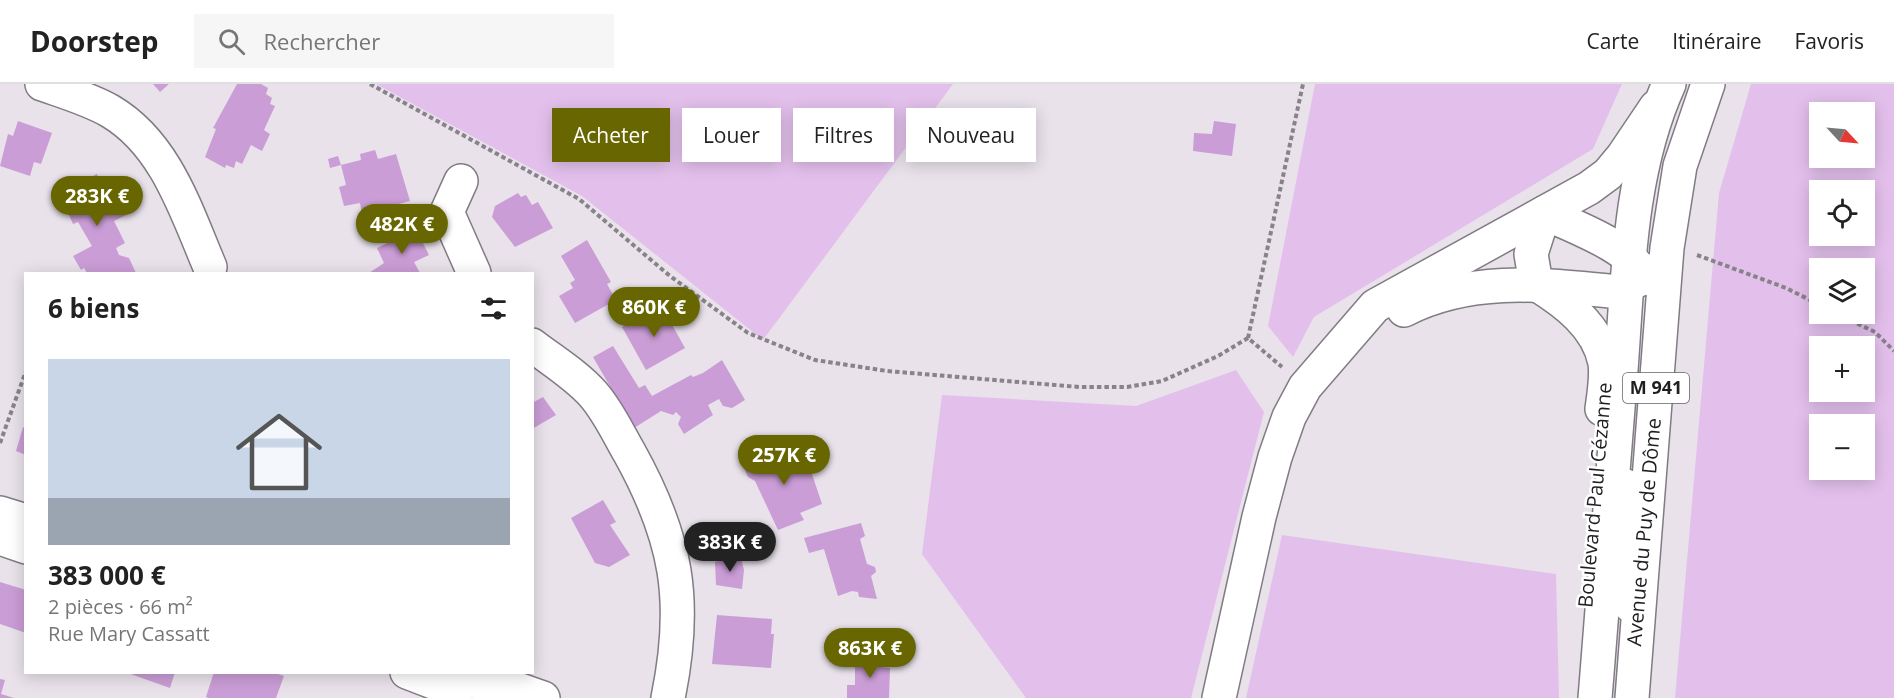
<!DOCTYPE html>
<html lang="fr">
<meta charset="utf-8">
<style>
:root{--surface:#fff;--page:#f6f6f6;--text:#222;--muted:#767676;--line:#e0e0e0;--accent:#676600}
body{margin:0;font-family:"Open Sans",sans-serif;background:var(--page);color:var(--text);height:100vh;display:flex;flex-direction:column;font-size:22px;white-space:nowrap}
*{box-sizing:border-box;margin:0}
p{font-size:20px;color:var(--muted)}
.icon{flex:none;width:33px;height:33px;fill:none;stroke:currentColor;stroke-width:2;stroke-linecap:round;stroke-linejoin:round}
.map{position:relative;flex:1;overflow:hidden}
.details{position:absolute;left:24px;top:188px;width:510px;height:402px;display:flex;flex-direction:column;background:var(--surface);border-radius:0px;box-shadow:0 3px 15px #0003}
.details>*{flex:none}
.hud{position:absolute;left:552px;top:24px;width:570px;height:54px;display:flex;gap:12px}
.needle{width:39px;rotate:116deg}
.controls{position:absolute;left:1809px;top:18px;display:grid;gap:12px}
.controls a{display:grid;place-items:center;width:66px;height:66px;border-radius:0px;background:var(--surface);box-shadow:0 3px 15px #0003;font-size:30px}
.price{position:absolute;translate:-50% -51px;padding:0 14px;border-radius:21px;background:var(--accent);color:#fff;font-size:20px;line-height:39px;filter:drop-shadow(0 2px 3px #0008)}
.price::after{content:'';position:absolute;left:50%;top:36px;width:18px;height:14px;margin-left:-9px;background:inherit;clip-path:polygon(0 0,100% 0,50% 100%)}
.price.active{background:#222;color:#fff}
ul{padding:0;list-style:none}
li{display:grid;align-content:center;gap:12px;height:318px;padding:0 24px}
li span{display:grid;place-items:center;height:186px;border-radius:0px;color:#555}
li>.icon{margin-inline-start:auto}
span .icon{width:108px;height:108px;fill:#fffc;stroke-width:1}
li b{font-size:26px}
h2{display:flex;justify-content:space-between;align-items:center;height:72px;padding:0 24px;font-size:26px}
.pill{padding:0 21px;border-radius:0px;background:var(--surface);box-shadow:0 3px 15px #0003;font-size:21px;line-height:54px}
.pill.active{background:var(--accent);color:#fff}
header{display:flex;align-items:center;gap:36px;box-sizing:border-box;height:84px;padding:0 30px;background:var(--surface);border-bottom:2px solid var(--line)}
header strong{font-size:28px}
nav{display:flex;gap:33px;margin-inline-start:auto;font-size:21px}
.search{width:420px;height:54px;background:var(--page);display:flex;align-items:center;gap:15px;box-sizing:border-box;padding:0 21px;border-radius:0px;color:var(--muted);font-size:22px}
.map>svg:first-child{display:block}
</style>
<header>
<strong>Doorstep</strong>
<div class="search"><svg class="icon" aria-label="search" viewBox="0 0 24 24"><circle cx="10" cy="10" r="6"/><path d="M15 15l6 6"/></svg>Rechercher</div>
<nav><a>Carte</a><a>Itinéraire</a><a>Favoris</a></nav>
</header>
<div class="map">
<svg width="1894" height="614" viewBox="0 0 1894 614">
<rect width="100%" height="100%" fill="#e9e2eb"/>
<g fill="#e3c0ec" fill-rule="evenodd">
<polygon points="376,0 953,0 763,256 582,112"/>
<polygon points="1315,0 1622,0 1593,65 1314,233 1293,273 1268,242"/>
<path d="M1751 0H1894V614H1675L1719 109ZM1820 28H1864V74H1820ZM1820 106H1864V152H1820ZM1820 184H1864V230H1820ZM1820 262H1864V308H1820ZM1820 340H1864V386H1820Z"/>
<polygon points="1236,286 1264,328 1191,614 1026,614 922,470 942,311 1136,322"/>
<polygon points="1282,451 1556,490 1559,614 1246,614"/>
</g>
<g fill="#ca9dd6">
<polygon points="153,0 169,0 160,8"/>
<polygon points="237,0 261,0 268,4 266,10 272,14 270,20 275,22 264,46 270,50 262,67 251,61 242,80 236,77 234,84 226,81 225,84 205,73 216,45 213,44"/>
<polygon points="18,37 52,49 41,80 34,78 30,92 0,82 8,50 13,52"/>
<polygon points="1214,37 1236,40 1232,72 1193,67 1194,49 1212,50"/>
<polygon points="375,66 378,75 396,70 410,117 387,123 391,139 380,142 374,127 362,130 360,119 344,122 339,103 346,101 341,81 330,84 328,75 338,72 341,81 361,76 360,70"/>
<polygon points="97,90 110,122 122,116 128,130 114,137 125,159 116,164 119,171 129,174 136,189 87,189 84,184 81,186 73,172 92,162 78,138 73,140 59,109"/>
<polygon points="518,109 521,113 526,111 532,121 538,118 553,144 515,163 492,133 495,122"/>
<polygon points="416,145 429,171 414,178 420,189 369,189 384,179 377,164"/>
<polygon points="587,156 611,198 607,200 616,216 575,239 559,212 573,204 570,199 575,196 561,172"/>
<polygon points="661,221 685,264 646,286 622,243"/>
<polygon points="613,262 639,304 645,301 652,312 691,291 693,293 703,289 722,276 745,316 732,324 723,322 719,315 708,321 713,331 684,350 678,340 681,333 676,328 673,331 661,327 634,344 593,273"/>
<polygon points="543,313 556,331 532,345 532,319"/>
<polygon points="23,343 26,344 26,371 16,367"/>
<polygon points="798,364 808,388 811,387 822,420 800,429 804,436 778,446 755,397 748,393 744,384 748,374 768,368 769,372 778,368 783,370"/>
<polygon points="603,416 616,438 610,441 630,471 609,483 595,479 571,434"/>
<polygon points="861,439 865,452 860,455 867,480 875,483 876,488 871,492 877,515 859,513 858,508 852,507 838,512 824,465 809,469 804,454"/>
<polygon points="740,471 744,486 742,505 716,501 715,478"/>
<polygon points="0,498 26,506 26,549 0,540"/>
<polygon points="717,531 772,535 771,550 774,550 771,584 712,580"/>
<polygon points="855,571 880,572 880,583 890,584 889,614 847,614 847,601 855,601"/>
<polygon points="125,588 175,588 170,604"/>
<polygon points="214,588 272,588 284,592 276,614 209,614 206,613"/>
<polygon points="0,595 5,596 1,610 14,614 0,614"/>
</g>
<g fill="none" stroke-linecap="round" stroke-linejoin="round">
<defs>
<g id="minor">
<path d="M42 0C65 8 89 15 110 27 166 60 186 127 210 183"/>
<polyline points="461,97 447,128 474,189"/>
<path d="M1404 226C1472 191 1546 201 1620 208L1636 197 1644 186"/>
<path d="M532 261C553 277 576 291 593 310 608 327 618 349 629 368 677 454 688 517 668 614"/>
<path d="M1602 325C1604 310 1607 293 1605 279 1598 242 1565 218 1536 200L1531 170 1544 129C1566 139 1644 168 1642 195"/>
<polyline points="1626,402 1624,431 1630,521"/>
<polyline points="0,429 26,437"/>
<polyline points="0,454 26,463"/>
<polyline points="407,588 456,607"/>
<polyline points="437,588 467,597 500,599 543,614"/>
<polyline points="1219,614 1259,433 1275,373 1289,333 1305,303 1375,222 1589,104 1608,90 1623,72 1656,23"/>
</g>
<g id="major">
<path d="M1595 614C1604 505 1612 396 1621 286 1628 192 1629 88 1669 0"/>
<polyline points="1632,614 1667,164 1680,82 1708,0"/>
</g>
</defs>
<use href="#minor" stroke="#817b83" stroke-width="36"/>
<use href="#major" stroke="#817b83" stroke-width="36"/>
<g stroke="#878389" stroke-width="4" stroke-dasharray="4.5 3" stroke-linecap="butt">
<polyline points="370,0 579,115 670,192 748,249 815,276 887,287 1079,303 1127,303 1162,297 1218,272 1248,254 1282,283"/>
<polyline points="1697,171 1786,204 1820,221"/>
<polyline points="1837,230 1875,248 1894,267"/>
<polyline points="1248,254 1303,0"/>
<polyline points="0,359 26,287"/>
</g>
<use href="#minor" stroke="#fff" stroke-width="33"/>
<use href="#major" stroke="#fff" stroke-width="33"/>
</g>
<g text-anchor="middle" stroke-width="5" stroke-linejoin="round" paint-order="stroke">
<rect fill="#fff" stroke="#636264" stroke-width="1.5" x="1623" y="289" width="66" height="30" rx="4.5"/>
<g font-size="18" font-weight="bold" fill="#201e21">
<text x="1656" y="310">M 941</text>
</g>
<g font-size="20" fill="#201e21" stroke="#fff">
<text transform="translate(1595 411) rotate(-85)" y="7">Boulevard Paul Cézanne</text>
<text transform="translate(1644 448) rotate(-85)" y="7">Avenue du Puy de Dôme</text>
</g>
</g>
</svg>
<div class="controls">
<a><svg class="needle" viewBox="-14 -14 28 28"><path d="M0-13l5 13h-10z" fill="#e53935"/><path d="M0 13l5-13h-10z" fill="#767676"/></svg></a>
<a><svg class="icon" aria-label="locate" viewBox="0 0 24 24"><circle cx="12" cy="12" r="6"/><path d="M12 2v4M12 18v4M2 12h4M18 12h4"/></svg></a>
<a><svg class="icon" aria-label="layers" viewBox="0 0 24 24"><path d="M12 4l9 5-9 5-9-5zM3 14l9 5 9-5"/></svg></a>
<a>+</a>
<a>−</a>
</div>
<b class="price" style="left:97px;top:143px">283K €</b>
<b class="price" style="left:402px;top:171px">482K €</b>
<b class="price" style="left:654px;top:254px">860K €</b>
<b class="price" style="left:784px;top:402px">257K €</b>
<b class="price active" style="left:730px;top:489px">383K €</b>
<b class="price" style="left:870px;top:595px">863K €</b>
<div class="hud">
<a class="pill active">Acheter</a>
<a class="pill">Louer</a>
<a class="pill">Filtres</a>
<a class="pill">Nouveau</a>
</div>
<section class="details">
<h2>6 biens<svg class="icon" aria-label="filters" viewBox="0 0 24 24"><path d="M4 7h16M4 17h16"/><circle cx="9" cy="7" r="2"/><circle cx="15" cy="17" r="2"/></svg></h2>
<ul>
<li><span style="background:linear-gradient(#c9d6e8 75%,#9aa5b1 0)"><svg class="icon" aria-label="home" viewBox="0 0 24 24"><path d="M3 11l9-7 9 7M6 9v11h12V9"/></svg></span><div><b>383 000 €</b><p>2 pièces · 66 m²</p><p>Rue Mary Cassatt</p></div></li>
</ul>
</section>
</div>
